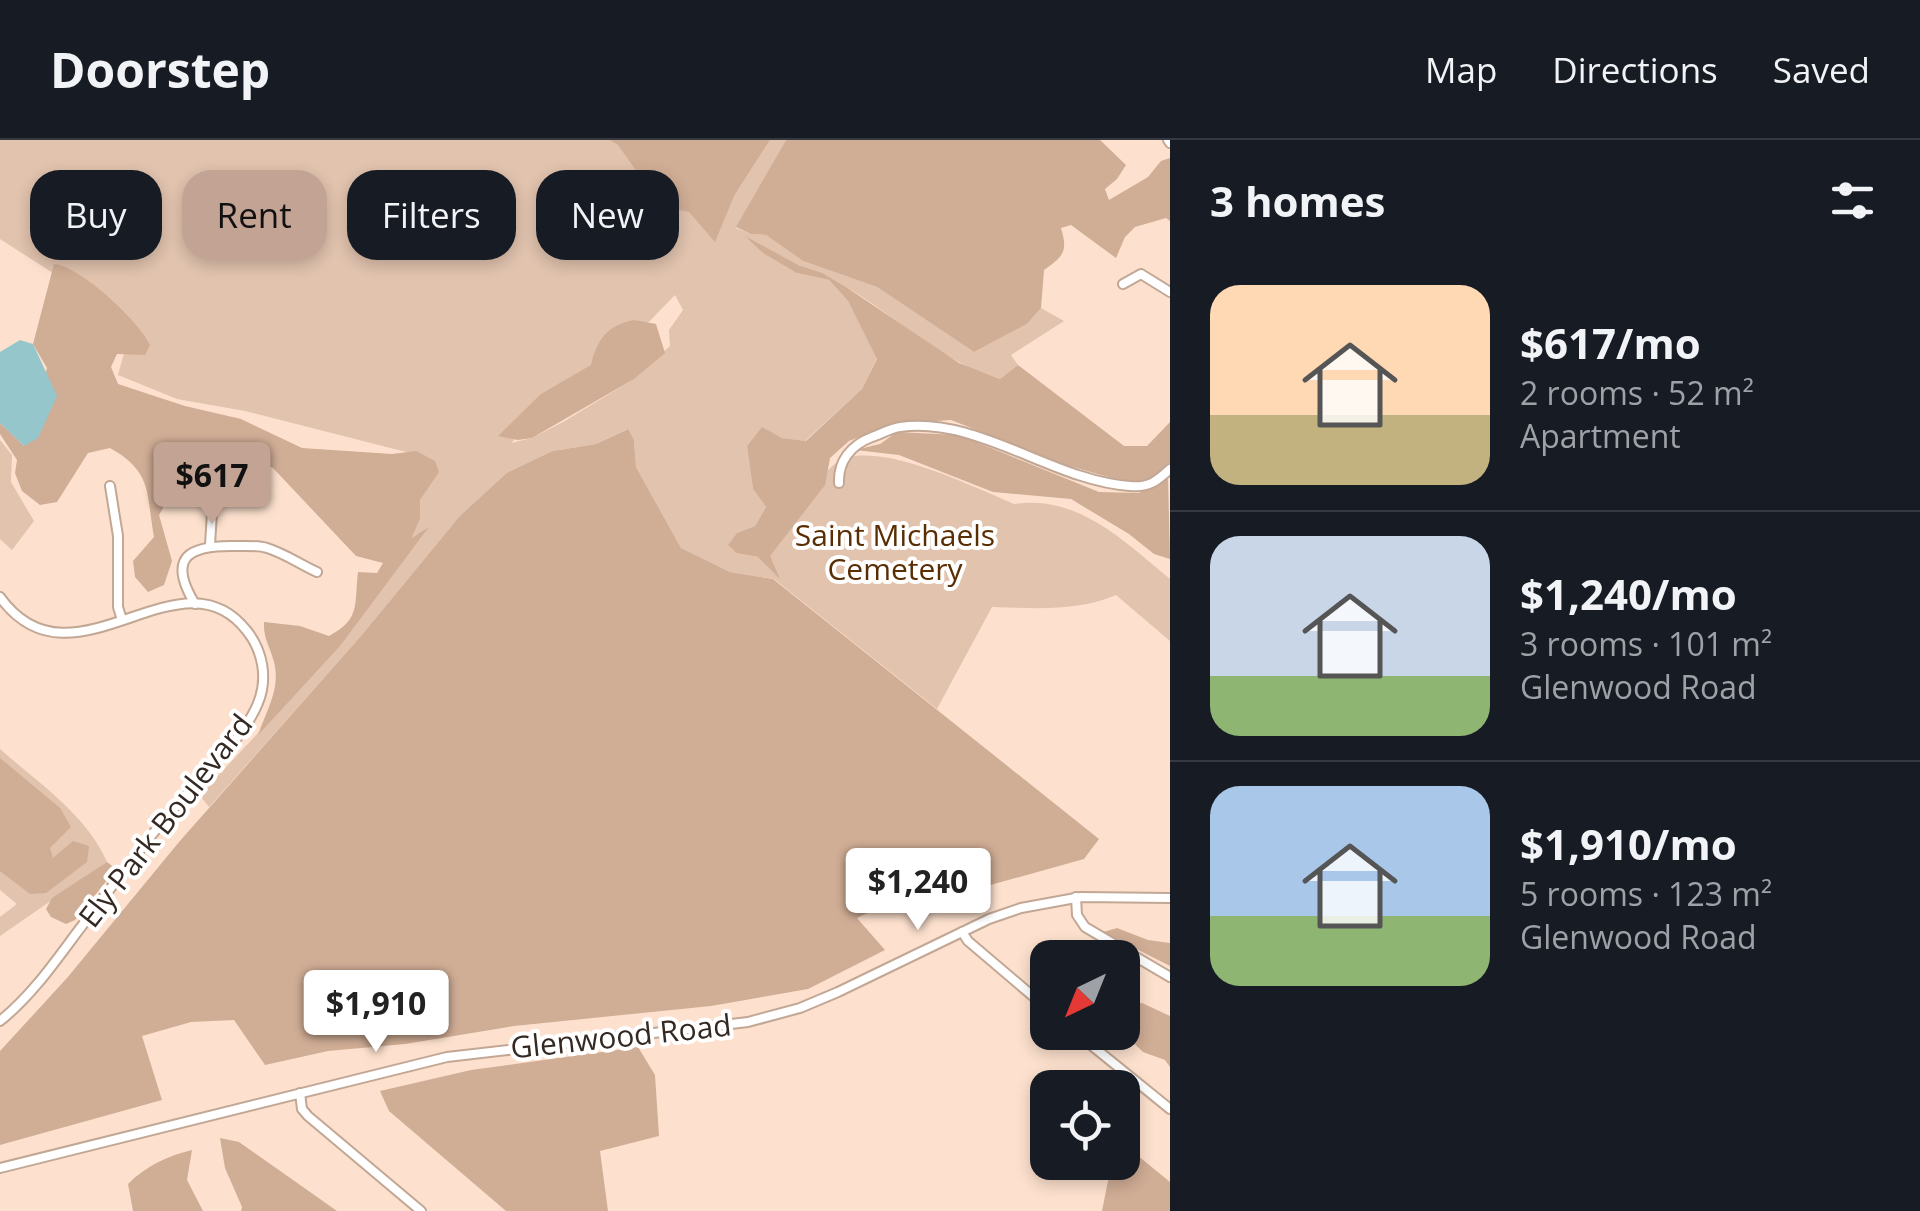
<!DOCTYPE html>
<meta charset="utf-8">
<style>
:root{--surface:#171b24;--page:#20242c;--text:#f1f3f6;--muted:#9ea1a6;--line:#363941;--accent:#c3a494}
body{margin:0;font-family:"Open Sans",sans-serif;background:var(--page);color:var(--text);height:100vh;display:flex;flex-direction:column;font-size:38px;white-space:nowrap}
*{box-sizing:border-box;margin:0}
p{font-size:32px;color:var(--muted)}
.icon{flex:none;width:55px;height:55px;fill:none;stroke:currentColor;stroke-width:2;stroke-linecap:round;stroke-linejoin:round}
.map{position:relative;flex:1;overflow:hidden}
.drawer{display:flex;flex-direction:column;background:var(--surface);width:750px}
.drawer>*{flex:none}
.hud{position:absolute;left:30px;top:30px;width:950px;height:90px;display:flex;gap:20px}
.needle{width:65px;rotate:223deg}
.tools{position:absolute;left:1030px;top:800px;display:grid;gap:20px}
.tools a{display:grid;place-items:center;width:110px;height:110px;border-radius:20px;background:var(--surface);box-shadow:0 5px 15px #0003;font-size:50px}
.price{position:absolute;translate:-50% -85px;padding:0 22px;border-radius:10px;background:#fff;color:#222;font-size:32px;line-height:65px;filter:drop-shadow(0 2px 5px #0008)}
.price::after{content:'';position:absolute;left:50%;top:60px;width:30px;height:22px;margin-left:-15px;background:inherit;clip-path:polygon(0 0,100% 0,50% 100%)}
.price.current{background:var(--accent);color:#111}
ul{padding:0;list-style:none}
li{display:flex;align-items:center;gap:30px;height:250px;padding:0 40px}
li+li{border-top:2px solid var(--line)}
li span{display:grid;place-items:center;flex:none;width:280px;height:200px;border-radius:30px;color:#555}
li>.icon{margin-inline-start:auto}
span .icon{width:120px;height:120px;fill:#fffc;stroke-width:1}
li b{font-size:42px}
h2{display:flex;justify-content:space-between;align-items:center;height:120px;padding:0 40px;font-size:42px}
.chip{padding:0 35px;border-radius:30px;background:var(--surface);box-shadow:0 5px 15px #0003;font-size:35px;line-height:90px}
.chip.current{background:var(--accent);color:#111}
header{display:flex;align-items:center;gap:60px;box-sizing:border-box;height:140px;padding:0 50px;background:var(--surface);border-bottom:2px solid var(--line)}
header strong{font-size:48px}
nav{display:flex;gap:55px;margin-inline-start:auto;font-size:35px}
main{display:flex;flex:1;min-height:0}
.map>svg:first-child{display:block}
</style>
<header>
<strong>Doorstep</strong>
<nav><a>Map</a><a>Directions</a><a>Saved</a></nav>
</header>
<main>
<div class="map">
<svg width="1170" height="1071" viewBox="0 0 1170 1071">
<rect width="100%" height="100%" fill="#fde1ce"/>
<g fill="#e1c3ae" fill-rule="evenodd">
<path d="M0 0H625L734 56 770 0H786L736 88 751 94 766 95 803 121 877 147 974 212 1027 184 1041 168 1064 181 1011 215 1018 225 1000 239C986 233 970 229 957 221 903 191 858 144 798 125L797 133 829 140 848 161 877 218 862 249 805 301 782 298 762 288 747 306 753 349 766 367 755 386 737 393 729 406 736 413 758 417C775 396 818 334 838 322 876 298 975 348 1014 364 1078 354 1125 402 1170 439V501L1116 455C1077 472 1033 468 992 467L937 569 774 439 730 432 681 408 636 327 634 300 627 289 596 304 553 311 459 377 361 496 209 667 201 657 196 659 341 505 426 391 412 399 420 379V360L429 343 422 316 245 271 177 259 118 235 132 184 0 99ZM675 155 683 170 669 190 670 206 634 239 563 282 532 298 511 303 552 262 641 190Z"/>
<polygon points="0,300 12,315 11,342 34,381 12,410 0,399"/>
<path d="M0 609C37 642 87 675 107 722L0 796V777L17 764 0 750Z"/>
</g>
<g fill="#d0ad95">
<polygon points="610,0 770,0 734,56 715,102 689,72 666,67 652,53 618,5"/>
<path d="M786 0H1100L1126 25 1117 39 1105 49 1109 60 1148 37 1161 21 1170 18V81L1166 78 1135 87 1125 97 1116 118 1071 85 1061 88C1068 111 1064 116 1044 130L1041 168 1027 184 974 212 877 147 803 121 766 95 751 94 736 87Z"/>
<polygon points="745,96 798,125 822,133 846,147 959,223 1000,239 1018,225 1124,306 1147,306 1170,282 1170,323 1151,340 1129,343 1066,325 951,280 894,284 849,301 830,318 825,345 770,416 780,439 758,417 736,413 728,405 737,393 755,386 766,367 753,349 747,306 762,287 782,298 806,301 862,249 877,219 848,161 829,140 797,133 763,113"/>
<path d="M54 124C80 126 139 181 150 205L145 215 117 214 111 227 118 244 185 266 241 279 302 308 392 314 416 311 435 321 439 332 420 360V379L412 398 429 387 341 505 258 595C266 571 281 549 274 522 270 507 263 498 264 482L300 486 329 496C361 479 354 465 358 432L377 433 383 423 356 416 273 328 221 305 199 307 182 314C171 336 173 354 159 375L172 421 164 445 148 452 135 437 133 421 154 397C146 353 153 332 110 308L88 313 57 362 40 365 22 351 15 333 17 320 0 294V283L24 306 47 228 33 204Z"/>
<path d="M634 180 656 184 665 213 634 239 532 298 518 300 498 296 541 254 591 225C597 199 608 185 634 180Z"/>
<polygon points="628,289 634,300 636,327 681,408 730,432 773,439 1099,699 1084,719 951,756 927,744 857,778 885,810 808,849 711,866 514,886 405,904 328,911 265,925 234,880 191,882 142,896 162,960 0,1005 0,911 67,838 179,702 361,496 459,377 507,333 553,311 596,304"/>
<polygon points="897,292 959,295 1099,352 1139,353 1168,337 1170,419 1154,414 1129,394 1071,359 993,352 899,315 855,310 880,304"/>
<polygon points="0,618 60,668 71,687 50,708 53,718 73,701 89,706 87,722 46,753 30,754 0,731"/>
<polygon points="107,722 116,729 75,780 66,784 51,777 46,769 52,758"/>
<polygon points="1117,788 1148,800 1170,803 1170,826 1103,792"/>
<polygon points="1142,863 1170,876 1170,927 1165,920 1143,912 1122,892 1123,864"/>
<polygon points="638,907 655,935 659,996 600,1011 608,1071 506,1071 389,971 380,951 471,930"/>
<polygon points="220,998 239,1002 337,1071 241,1071 242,1067 225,1028"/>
<path d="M192 1010 187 1040 203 1071H133L128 1044C146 1026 167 1016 192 1010Z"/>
<polygon points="1131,1010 1170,1042 1170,1071 1102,1071 1108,1041"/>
</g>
<polygon fill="#94c6cb" points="20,200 33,204 57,256 38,298 24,306 0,283 0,212"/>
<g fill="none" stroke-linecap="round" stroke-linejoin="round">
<defs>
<g id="minor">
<polyline points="1168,0 1170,3"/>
<polyline points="1123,144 1141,134 1170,152"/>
<path d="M839 343C838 321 851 305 872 297 881 294 891 288 900 287 978 276 1053 341 1130 346 1149 348 1157 341 1170 329"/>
<polyline points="110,346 118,396 118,467 122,480"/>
<polyline points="210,405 214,340"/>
<path d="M0 457C73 558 180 404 247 491 263 511 268 539 258 563 243 601 191 647 163 681 133 718 104 757 75 795 52 826 30 857 0 881"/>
<path d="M195 464C166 416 190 405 236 406 246 406 257 405 267 408 284 413 301 425 317 432"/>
<polyline points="1076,757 1077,775 1085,787 1170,837"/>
<polyline points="962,792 968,801 1048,869"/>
<polyline points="1075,892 1170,969"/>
<polyline points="300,953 302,969 308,976 421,1071"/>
<polyline points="0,1028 447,917 748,882 800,868 838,852 989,779 1021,768 1081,757 1170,758"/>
</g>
</defs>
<use href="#minor" stroke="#c2a795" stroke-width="12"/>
<use href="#minor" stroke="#fff" stroke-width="8"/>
</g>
<g text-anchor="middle" stroke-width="8" stroke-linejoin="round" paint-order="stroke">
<g font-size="30" fill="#5a2d03" stroke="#fff">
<text x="895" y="406">Saint Michaels<tspan x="895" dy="34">Cemetery</tspan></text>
</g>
<g font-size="30" fill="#342922" stroke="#fff">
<text transform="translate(166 681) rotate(-52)" y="10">Ely Park Boulevard</text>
<text transform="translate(621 897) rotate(-6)" y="10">Glenwood Road</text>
</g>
</g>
</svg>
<div class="tools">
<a><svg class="needle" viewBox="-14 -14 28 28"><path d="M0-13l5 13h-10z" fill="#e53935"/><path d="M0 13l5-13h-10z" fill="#9ea1a6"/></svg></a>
<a><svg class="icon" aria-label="locate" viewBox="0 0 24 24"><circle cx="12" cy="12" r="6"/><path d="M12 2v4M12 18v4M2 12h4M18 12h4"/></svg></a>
</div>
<b class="price current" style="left:212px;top:387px">$617</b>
<b class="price" style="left:918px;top:793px">$1,240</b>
<b class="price" style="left:376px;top:915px">$1,910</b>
<div class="hud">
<a class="chip">Buy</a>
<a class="chip current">Rent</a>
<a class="chip">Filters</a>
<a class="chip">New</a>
</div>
</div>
<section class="drawer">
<h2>3 homes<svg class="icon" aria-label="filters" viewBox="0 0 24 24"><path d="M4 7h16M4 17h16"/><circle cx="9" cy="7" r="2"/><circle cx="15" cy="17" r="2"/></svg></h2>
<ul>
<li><span style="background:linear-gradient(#ffd9b3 65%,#c2b280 0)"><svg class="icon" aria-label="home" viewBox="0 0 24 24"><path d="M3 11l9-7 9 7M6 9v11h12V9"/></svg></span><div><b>$617/mo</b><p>2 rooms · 52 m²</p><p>Apartment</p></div></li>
<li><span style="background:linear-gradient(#c9d6e8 70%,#8fb573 0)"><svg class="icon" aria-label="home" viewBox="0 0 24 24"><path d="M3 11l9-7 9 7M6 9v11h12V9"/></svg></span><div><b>$1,240/mo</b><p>3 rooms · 101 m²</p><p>Glenwood Road</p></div></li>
<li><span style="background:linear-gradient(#a9c7e8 65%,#8fb573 0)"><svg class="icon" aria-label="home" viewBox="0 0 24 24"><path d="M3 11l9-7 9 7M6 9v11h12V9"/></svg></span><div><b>$1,910/mo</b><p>5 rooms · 123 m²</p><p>Glenwood Road</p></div></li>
</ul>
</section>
</main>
